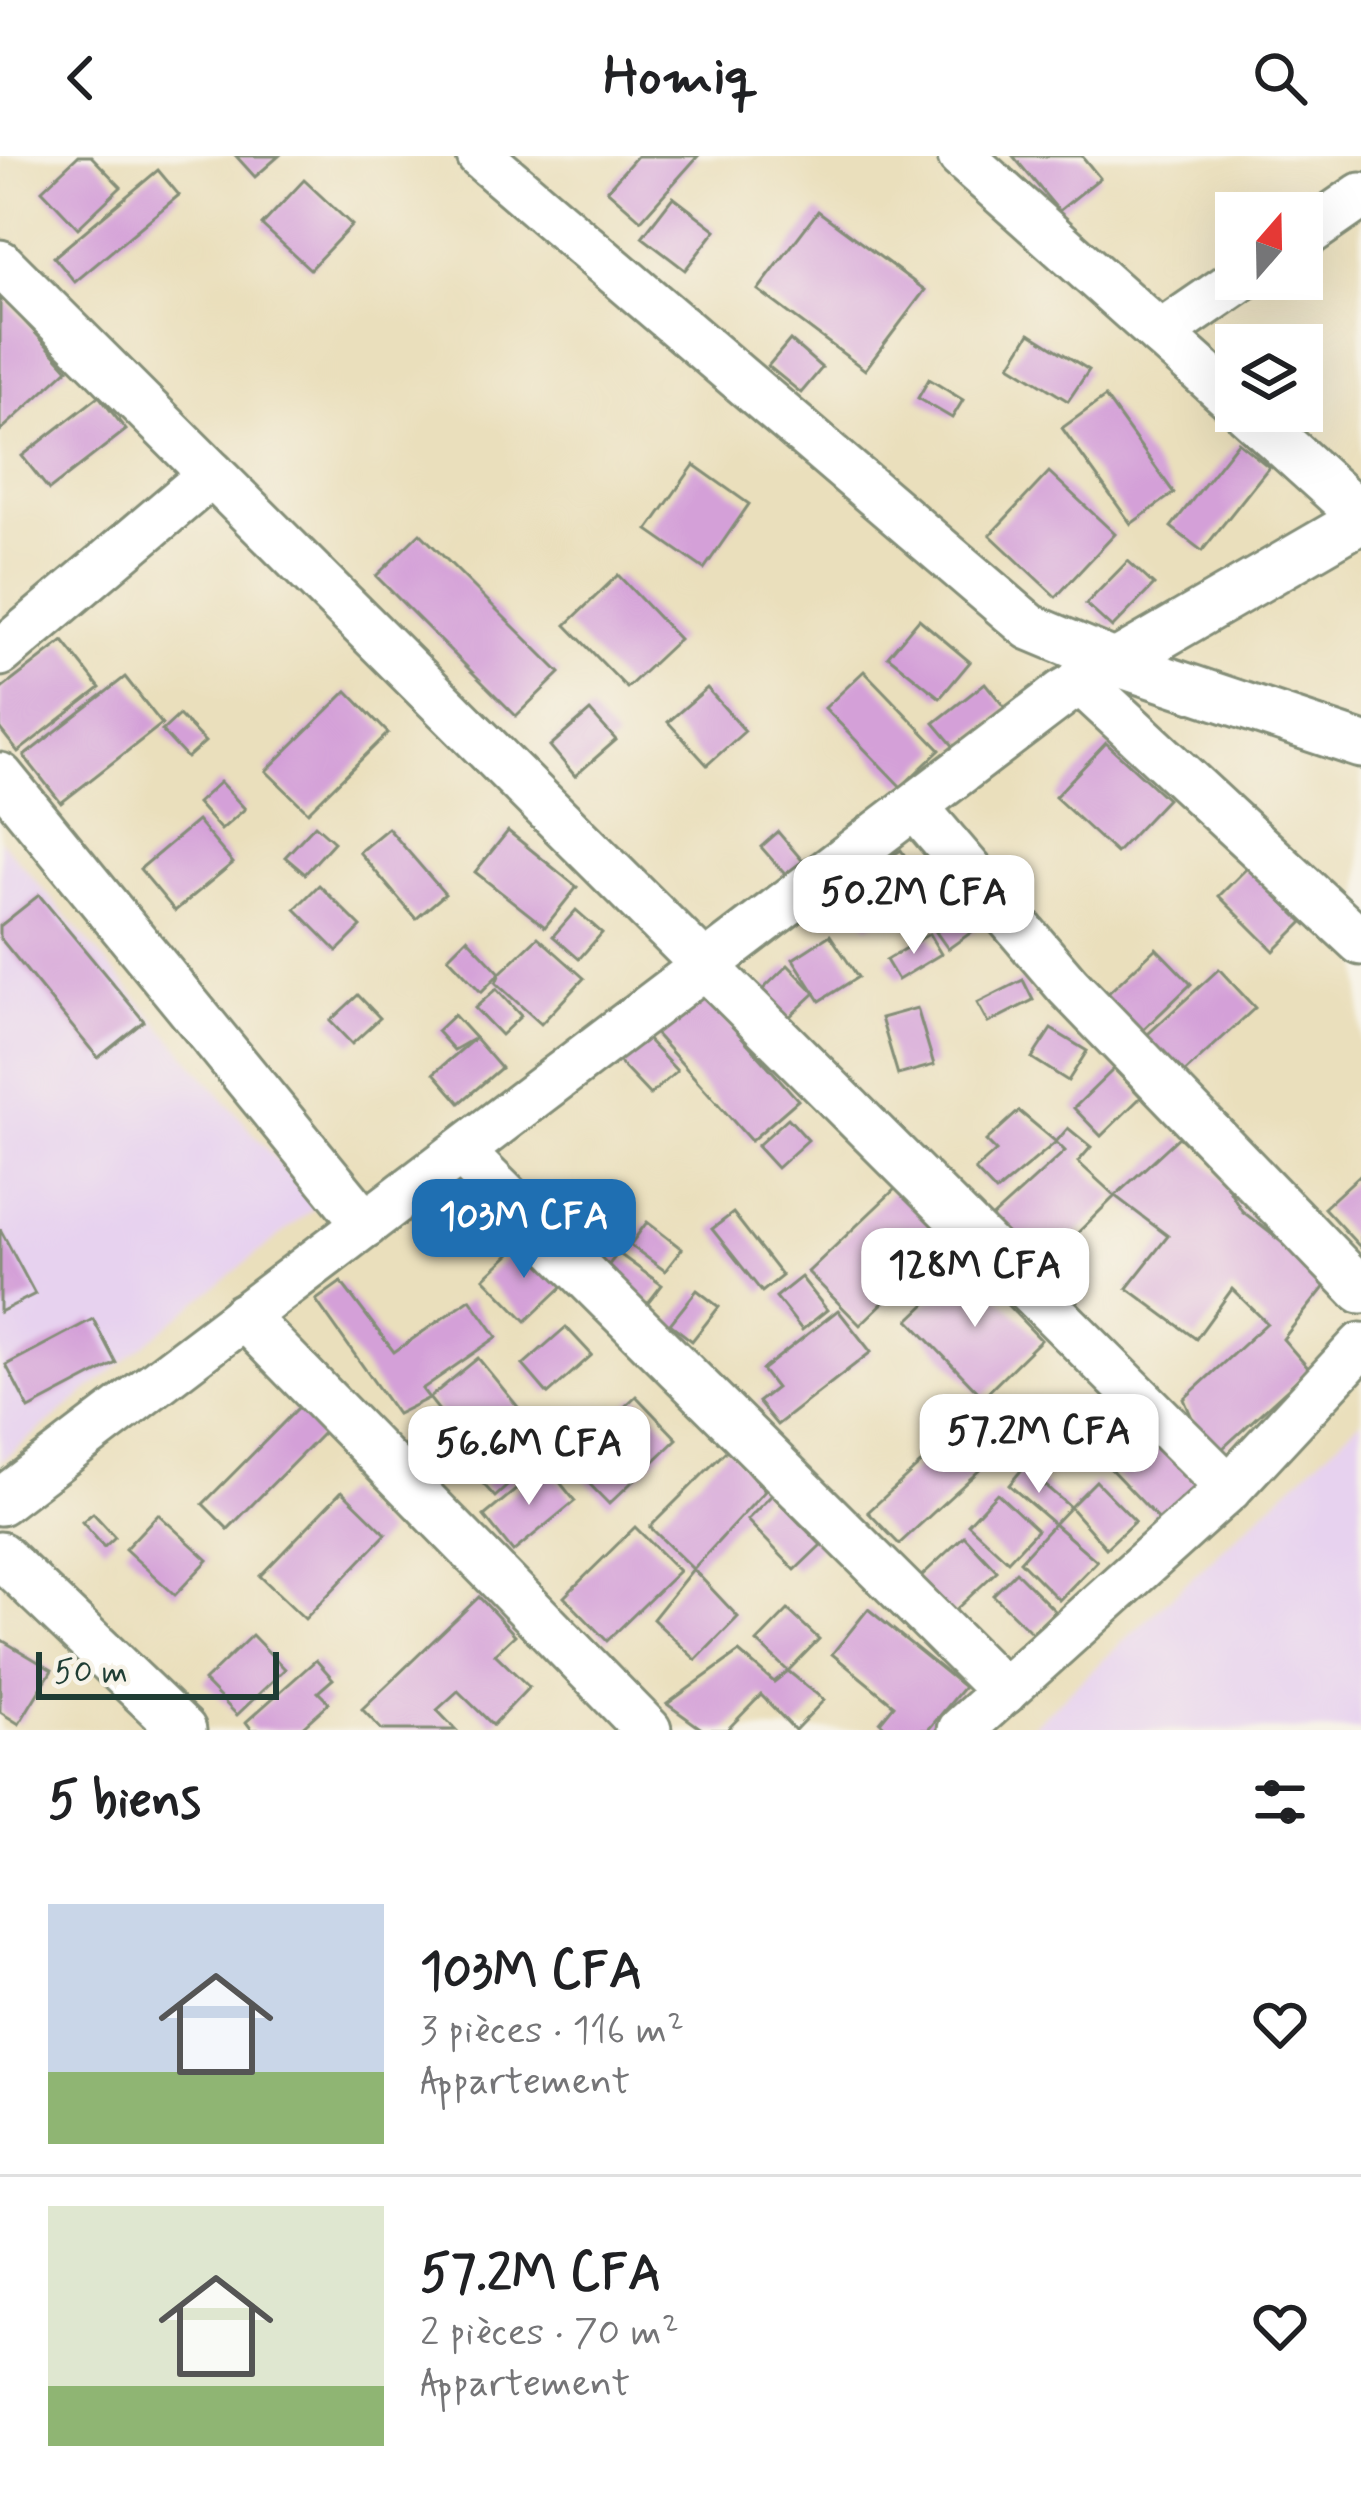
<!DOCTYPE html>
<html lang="fr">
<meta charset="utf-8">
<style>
:root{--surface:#fff;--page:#f6f6f6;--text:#202124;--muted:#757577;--line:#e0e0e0;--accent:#1f6fb2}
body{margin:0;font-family:Mynerve,sans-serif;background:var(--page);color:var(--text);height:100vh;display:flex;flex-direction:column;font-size:45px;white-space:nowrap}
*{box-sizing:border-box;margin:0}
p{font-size:39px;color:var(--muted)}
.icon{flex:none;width:66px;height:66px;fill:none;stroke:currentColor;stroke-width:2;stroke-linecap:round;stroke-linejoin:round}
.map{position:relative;height:1574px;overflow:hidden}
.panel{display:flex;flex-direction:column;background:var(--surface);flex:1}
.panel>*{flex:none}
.needle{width:78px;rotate:20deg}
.buttons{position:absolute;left:1215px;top:36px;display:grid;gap:24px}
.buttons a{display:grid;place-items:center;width:108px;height:108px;border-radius:0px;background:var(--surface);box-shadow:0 12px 48px #0002;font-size:60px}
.scale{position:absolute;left:36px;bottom:30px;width:243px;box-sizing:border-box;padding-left:12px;border:6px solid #1f3d34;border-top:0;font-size:33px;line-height:42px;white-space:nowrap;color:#1f3d34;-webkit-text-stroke:9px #f7f3e8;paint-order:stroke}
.price{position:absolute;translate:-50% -102px;padding:0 27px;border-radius:24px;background:#fff;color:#222;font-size:39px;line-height:78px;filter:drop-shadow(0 3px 6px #0008)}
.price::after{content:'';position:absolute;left:50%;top:72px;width:36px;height:27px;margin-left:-18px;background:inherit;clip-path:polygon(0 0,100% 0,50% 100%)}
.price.selected{background:var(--accent);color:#fff}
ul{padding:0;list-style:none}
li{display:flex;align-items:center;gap:36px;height:300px;padding:0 48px}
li+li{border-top:3px solid var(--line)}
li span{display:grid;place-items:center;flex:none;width:336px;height:240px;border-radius:0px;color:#555}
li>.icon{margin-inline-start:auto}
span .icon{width:144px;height:144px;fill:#fffc;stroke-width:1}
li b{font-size:51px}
h2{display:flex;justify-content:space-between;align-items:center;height:144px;padding:0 48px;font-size:51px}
header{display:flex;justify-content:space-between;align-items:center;height:156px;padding:0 48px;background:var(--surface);font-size:54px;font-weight:800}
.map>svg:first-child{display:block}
</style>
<header><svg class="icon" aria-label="back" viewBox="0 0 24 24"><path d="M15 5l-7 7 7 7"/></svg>Homiq<svg class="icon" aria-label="search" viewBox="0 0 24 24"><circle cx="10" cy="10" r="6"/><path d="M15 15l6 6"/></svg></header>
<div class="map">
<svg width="1361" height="1574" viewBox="0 0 1361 1574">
<rect width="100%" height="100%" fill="#f7f3e8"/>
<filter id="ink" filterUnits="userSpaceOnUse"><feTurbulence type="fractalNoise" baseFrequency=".00833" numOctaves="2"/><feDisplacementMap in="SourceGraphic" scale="24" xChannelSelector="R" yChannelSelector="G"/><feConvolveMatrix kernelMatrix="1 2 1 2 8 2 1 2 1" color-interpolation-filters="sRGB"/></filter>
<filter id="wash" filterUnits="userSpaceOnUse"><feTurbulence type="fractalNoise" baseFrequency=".004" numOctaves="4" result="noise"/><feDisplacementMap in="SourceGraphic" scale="48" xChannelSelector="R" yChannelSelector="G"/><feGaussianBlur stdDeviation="2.7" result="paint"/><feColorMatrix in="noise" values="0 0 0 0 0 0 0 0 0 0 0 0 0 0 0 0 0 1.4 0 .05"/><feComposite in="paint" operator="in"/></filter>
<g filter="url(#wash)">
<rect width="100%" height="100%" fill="#eadfbc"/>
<g fill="#e7d2ef">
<polygon points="0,683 316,1050 0,1306"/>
<polygon points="1361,1264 1361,1574 1028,1574"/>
</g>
<g id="blocks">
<g fill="#d4a0d8">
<polygon points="78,0 91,0 121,31 78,72 42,34"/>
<polygon points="236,0 279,0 255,21"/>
<polygon points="637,0 698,0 641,64 607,34"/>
<polygon points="1013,0 1082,0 1100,22 1059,55"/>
<polygon points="158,14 179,39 75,126 54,101"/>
<polygon points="304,24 352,69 310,113 262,69"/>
<polygon points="673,41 716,74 685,114 642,81"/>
<polygon points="818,55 925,134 865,214 758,134"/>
<polygon points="0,138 68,213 0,275"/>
<polygon points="1030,177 1089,214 1068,245 1010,209"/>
<polygon points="790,184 822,212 801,237 768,210"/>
<polygon points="929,223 963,244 952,262 918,242"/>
<polygon points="99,240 126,274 49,334 22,300"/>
<polygon points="1105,241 1174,337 1131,368 1062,272"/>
<polygon points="1238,286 1269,311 1202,395 1171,371"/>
<polygon points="694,309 749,348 704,413 648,374"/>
<polygon points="1049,316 1115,378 1056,441 990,379"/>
<polygon points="420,377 560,517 516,560 376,420"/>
<polygon points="1128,405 1154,429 1112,472 1086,448"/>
<polygon points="618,419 679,483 627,532 566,469"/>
<polygon points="919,463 970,506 940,542 888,500"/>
<polygon points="63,485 100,532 18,596 0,573 0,534"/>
<polygon points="864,515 940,594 901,631 825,552"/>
<polygon points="125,521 162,568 61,647 24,600"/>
<polygon points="985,527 1006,553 955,592 934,567"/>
<polygon points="707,532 745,575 707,609 668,566"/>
<polygon points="347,535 388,577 308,656 266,615"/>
<polygon points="590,555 616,584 575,620 550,590"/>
<polygon points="179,559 205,586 187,602 162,575"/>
<polygon points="1106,587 1167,643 1116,697 1055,641"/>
<polygon points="220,626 245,653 221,674 197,647"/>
<polygon points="197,665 233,707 175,755 140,713"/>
<polygon points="315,669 334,686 305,718 285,701"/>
<polygon points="388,672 445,738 416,763 359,696"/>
<polygon points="508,675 577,731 545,771 475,716"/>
<polygon points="778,676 813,717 796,731 761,691"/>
<polygon points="901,694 926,731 868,770 843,734"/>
<polygon points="1248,711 1303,766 1274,795 1219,740"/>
<polygon points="319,729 361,771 337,795 295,753"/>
<polygon points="39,739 144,865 98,902 0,782 0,770"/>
<polygon points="576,754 602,777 579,803 553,780"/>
<polygon points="964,756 976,773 948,793 936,776"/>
<polygon points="929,778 941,798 898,824 886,804"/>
<polygon points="830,779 858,821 820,845 793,803"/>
<polygon points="538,781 584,822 541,868 496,827 500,817 481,836 448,801 467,782 500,817"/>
<polygon points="1156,792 1191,828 1136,881 1100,845"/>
<polygon points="788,809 815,837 785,865 759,837"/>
<polygon points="1219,813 1255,852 1173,927 1137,888"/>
<polygon points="1023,824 1033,844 988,867 977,847"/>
<polygon points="698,832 798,944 751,985 652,874"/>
<polygon points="496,833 521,860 501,879 475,852"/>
<polygon points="358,839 380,862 352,888 330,865"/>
<polygon points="917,852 934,909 898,919 881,862"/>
<polygon points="454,859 475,882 454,894 437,875"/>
<polygon points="1051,873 1087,895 1068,925 1032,902"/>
<polygon points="644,880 677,915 650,939 618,905"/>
<polygon points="475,882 501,912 460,947 434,917"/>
<polygon points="1114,913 1141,941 1101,980 1074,952"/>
<polygon points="1019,955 1056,986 1068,972 1091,991 1078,1006 1115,1040 1027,1127 976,1076 1065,995 1056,986 996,1036 975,1014 996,995 986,985"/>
<polygon points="788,962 808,984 777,1012 757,990"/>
<polygon points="1179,981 1222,1022 1242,1055 1330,1124 1283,1183 1309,1213 1210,1304 1184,1243 1267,1167 1232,1133 1196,1183 1127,1132 1168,1080 1115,1040"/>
<polygon points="1361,1018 1361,1092 1324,1052"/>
<polygon points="896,1032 947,1085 860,1169 808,1116"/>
<polygon points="733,1057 782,1120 762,1136 712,1073"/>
<polygon points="647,1066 682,1093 665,1115 630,1089"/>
<polygon points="0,1073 35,1138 0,1156"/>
<polygon points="523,1086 564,1129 526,1165 484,1122"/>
<polygon points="618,1097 662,1129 641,1156 597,1124"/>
<polygon points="968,1108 1041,1184 983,1241 909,1164"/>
<polygon points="801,1121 827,1154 802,1174 776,1141"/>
<polygon points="341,1126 394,1196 470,1143 497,1181 422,1233 429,1242 397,1258 316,1144"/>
<polygon points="697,1134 719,1151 692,1185 670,1168"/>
<polygon points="838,1154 871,1196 777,1269 758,1246 776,1232 762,1214"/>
<polygon points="93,1163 116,1207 29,1253 6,1209"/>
<polygon points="566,1171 592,1199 548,1238 523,1209"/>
<polygon points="478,1202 518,1251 468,1291 429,1242"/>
<polygon points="636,1240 677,1283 609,1348 567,1305"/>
<polygon points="1109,1242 1137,1269 1096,1310 1068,1283"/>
<polygon points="299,1251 324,1276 228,1373 203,1348"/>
<polygon points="1149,1268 1209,1332 1167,1372 1106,1308"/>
<polygon points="508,1272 536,1304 495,1341 466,1309"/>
<polygon points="953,1278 983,1311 899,1388 868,1356"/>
<polygon points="728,1293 765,1335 693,1413 650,1371"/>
<polygon points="546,1309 575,1345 513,1396 484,1360"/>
<polygon points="1024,1311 1070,1351 1054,1368 1009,1329"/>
<polygon points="1096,1325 1135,1365 1106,1392 1070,1351"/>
<polygon points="342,1335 386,1378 305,1463 260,1420"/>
<polygon points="997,1337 1037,1374 1008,1405 968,1368"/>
<polygon points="772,1339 821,1389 795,1414 747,1364"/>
<polygon points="93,1357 115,1381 104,1391 82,1366"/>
<polygon points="158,1358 208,1404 175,1439 125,1393"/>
<polygon points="1054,1368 1097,1405 1059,1444 1020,1405"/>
<polygon points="635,1371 679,1415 607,1485 564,1441"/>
<polygon points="964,1380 997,1415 949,1460 916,1425"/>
<polygon points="693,1413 738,1461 696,1504 653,1463"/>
<polygon points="1016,1416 1055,1455 1032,1477 993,1439"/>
<polygon points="479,1441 515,1479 495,1498 529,1531 493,1569 458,1535 437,1554 456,1574 382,1574 362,1553"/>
<polygon points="868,1453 964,1531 928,1574 889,1574 880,1566 894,1549 832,1498"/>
<polygon points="788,1454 819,1483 788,1515 757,1486"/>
<polygon points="252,1479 285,1513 237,1559 204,1525"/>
<polygon points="0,1483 52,1514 19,1568 0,1556"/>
<polygon points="739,1496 774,1526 788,1515 824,1544 795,1574 761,1539 727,1574 703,1574 667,1548"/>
<polygon points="316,1504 333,1523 318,1536 329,1547 299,1574 252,1574 246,1566"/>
</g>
</g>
</g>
<g filter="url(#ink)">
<use href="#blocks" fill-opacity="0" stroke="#848e78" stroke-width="3"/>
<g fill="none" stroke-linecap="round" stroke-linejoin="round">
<defs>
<g id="minor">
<polyline points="480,0 1030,471 1116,507 1361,589"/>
<polyline points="961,0 1236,246"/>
<polyline points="1302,81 1361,40"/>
<polyline points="0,107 1229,1332"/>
<polyline points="1160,178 1240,123"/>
<polyline points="1246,255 1361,359"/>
<polyline points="0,497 212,318"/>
<polyline points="1080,525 1361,786"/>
<polyline points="0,620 366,1068"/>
<polyline points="916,652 1068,830 1361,1134"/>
<polyline points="461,996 1004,1536"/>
<polyline points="243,1160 648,1574"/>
<polyline points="0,1346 1063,537 1361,364"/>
<polyline points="0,1399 183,1574"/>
<polyline points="961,1574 1229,1332 1361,1190"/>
</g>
</defs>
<use href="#minor" stroke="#848e78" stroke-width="51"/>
<use href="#minor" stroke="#fff" stroke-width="45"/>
</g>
</g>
</svg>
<div class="buttons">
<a><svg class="needle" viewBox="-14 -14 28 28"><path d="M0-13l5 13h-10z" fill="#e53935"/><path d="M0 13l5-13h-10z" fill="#757577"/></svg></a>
<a><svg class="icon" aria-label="layers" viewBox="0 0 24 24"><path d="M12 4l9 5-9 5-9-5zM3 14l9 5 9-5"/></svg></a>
</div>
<div class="scale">50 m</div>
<b class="price" style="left:914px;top:801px">50.2M CFA</b>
<b class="price selected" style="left:524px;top:1125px">103M CFA</b>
<b class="price" style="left:975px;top:1174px">128M CFA</b>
<b class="price" style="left:1039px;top:1340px">57.2M CFA</b>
<b class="price" style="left:529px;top:1352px">56.6M CFA</b>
</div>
<section class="panel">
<h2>5 biens<svg class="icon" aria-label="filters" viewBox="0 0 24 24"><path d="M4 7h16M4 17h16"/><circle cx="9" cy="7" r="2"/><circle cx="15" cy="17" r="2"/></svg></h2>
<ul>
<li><span style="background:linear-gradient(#c9d6e8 70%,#8fb573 0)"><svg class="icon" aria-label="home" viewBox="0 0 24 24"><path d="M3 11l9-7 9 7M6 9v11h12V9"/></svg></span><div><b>103M CFA</b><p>3 pièces · 116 m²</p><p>Appartement</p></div><svg class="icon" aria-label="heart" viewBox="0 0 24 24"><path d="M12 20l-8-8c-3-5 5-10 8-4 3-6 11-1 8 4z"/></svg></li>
<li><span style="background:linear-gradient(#dfe7d0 75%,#8fb573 0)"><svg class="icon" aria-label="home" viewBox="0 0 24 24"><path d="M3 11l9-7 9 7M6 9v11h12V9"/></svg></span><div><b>57.2M CFA</b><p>2 pièces · 70 m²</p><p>Appartement</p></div><svg class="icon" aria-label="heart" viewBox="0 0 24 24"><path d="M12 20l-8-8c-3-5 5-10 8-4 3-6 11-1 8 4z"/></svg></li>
</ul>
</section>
